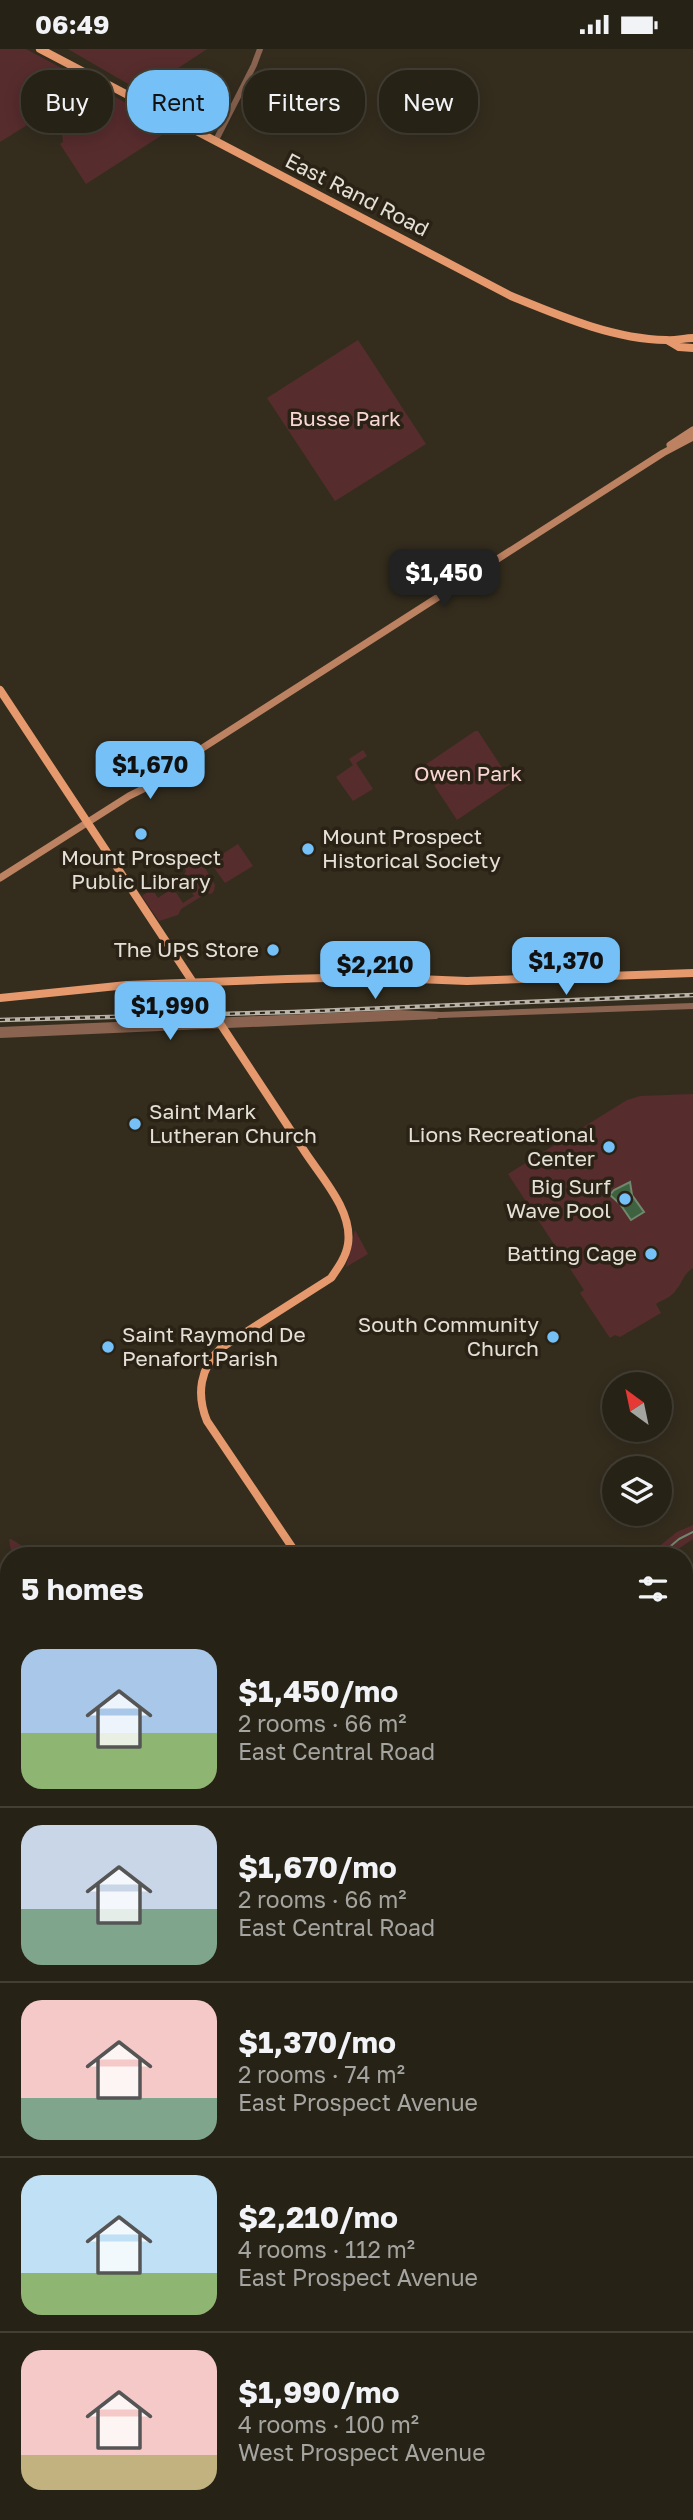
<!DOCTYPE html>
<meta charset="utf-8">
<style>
:root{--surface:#272216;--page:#332f23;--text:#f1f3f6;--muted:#a4a4a1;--line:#433f35;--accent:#75c0f6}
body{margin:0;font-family:"Golos Text",sans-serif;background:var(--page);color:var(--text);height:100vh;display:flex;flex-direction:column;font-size:26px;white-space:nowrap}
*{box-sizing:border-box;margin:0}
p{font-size:23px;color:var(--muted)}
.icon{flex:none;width:38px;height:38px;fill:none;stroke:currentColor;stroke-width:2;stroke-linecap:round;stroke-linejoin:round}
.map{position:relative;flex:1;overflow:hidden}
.details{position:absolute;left:0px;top:1498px;width:693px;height:973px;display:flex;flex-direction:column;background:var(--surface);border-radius:28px 28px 0 0;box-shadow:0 4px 18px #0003,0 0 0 2px var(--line)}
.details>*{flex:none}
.top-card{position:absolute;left:21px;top:21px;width:651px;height:63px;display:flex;gap:14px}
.needle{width:46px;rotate:327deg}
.controls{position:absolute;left:602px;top:1323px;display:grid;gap:14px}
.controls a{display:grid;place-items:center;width:70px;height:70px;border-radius:50%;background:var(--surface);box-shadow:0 4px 18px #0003,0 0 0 2px var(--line);font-size:35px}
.price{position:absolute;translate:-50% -60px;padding:0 16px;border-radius:14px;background:var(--accent);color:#111;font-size:23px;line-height:46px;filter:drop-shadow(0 2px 4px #0008)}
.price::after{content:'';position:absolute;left:50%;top:42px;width:21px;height:16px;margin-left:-10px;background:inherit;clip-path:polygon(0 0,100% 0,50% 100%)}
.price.current{background:#222;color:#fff}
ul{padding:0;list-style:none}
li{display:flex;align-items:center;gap:21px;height:175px;padding:0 21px}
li+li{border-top:2px solid var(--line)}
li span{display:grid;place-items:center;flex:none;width:196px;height:140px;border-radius:21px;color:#555}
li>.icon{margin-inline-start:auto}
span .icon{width:84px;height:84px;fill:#fffc;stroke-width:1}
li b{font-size:30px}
h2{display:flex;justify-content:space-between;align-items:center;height:84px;padding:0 21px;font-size:30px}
.chip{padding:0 24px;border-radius:28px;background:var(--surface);box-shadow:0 4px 18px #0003,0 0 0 2px var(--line);font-size:24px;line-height:63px}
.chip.current{background:var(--accent);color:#111}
.status{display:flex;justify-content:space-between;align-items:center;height:49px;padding:0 35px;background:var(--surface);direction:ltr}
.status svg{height:19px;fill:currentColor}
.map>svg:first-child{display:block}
</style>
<div class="status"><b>06:49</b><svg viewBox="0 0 49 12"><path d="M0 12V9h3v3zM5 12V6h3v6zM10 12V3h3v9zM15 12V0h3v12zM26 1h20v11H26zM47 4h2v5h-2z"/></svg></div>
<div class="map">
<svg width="693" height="2471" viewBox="0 0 693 2471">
<rect width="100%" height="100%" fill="#342d1e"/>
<g fill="#572c2d">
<polygon points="0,0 26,0 173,79 86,135 60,95 63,93 62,85 66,80 53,60 0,93"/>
<polygon points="68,0 207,0 142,43"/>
<polygon points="358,291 426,395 335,452 267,349"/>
<polygon points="475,682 478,682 512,734 457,771 422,718"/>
<polygon points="363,701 367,707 356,714 373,740 353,752 336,728 353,716 349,710"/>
<polygon points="238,795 253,817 225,834 210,813"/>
<polygon points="197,806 215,836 214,842 211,845 207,844 181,860 178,866 159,872 142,847 152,840 158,849 173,839 183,854 194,847 184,830 186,829 184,825 186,823 184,815"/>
<path d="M693 1045V1219C683 1225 683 1233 676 1241 672 1248 662 1251 656 1255L661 1264 620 1288 615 1286 610 1289 580 1244 584 1241 508 1125 627 1051 640 1047Z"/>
<polygon points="355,1181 368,1205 346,1218"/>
<polygon points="693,1476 693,1490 668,1507 647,1507 677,1483"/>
<polygon points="11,1490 38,1507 12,1507 9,1490"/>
<polygon points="0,1959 9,1972 9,2045 0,2051"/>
<polygon points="421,2462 443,2462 447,2471 409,2471"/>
</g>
<g fill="#3e6240" stroke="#70886d" stroke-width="2">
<polygon points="275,31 278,32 271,50 263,47 261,49 256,43"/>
<polygon points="630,1133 632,1146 644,1163 631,1171 620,1155 610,1146 614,1141"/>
<polygon points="652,2462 683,2462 687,2471 648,2471"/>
</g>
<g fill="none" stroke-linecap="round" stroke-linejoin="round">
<g stroke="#70886d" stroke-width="2">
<polyline points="659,1507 679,1490 693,1483"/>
<polyline points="0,1908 9,1904"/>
</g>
<g stroke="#8a6450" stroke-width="6">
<polyline points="216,91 254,16 260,0"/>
<polyline points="0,981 398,964 441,966 693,957"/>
<polyline points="0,986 436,967"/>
</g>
<g stroke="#bd8261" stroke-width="7">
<polyline points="670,396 693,381"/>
<polyline points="0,829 129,747 145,739 151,732 663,404 693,388"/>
</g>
<g stroke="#e5996d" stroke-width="8">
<path d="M40 0 511 247C560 267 613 290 666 291 675 292 684 289 693 289"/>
<polyline points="669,292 679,298 693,299"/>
<path d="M0 641 305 1103C322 1129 353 1162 348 1195 346 1208 338 1219 331 1229L221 1299C200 1319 196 1345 207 1372L298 1507"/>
<polyline points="0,949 127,936 287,930 367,928 467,932 693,924"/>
<polyline points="684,2024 693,2018"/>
<polyline points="684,2034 693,2028"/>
<polyline points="684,2084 693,2098"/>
<polyline points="684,2099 693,2112"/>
<polyline points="19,2471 38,2462"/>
</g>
<defs>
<polyline id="rail" points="0,971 293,963 693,946"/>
</defs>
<use href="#rail" stroke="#b9b3a9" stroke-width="4.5"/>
<use href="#rail" stroke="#2a2315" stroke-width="2" stroke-dasharray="5" stroke-linecap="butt"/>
</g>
<g fill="#75c0f6" stroke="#2a2315" stroke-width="2.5">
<circle cx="141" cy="785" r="7"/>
<circle cx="308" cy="800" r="7"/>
<circle cx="273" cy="901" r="7"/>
<circle cx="135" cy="1075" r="7"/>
<circle cx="609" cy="1098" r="7"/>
<circle cx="625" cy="1150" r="7"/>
<circle cx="651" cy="1205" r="7"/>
<circle cx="553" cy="1288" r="7"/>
<circle cx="108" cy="1298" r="7"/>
</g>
<g text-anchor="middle" stroke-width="7" stroke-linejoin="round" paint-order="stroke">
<g font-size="21" fill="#e5e0d7" stroke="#2a2315">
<text transform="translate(357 146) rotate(27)" y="7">East Rand Road</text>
</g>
<g font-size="21" fill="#f9d6d6" stroke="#2a2315">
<text x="345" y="377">Busse Park</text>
<text x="468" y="732">Owen Park</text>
</g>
<g font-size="21" fill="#e5e0d7" stroke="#2a2315" text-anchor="end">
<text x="322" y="795" text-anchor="start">Mount Prospect<tspan x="322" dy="24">Historical Society</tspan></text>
<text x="141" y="816" text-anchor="middle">Mount Prospect<tspan x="141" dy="24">Public Library</tspan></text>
<text x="259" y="908">The UPS Store</text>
<text x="149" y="1070" text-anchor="start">Saint Mark<tspan x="149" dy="24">Lutheran Church</tspan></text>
<text x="595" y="1093">Lions Recreational<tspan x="595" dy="24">Center</tspan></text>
<text x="611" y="1145">Big Surf<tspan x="611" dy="24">Wave Pool</tspan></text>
<text x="637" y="1212">Batting Cage</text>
<text x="539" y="1283">South Community<tspan x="539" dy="24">Church</tspan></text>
<text x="122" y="1293" text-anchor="start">Saint Raymond De<tspan x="122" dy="24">Penafort Parish</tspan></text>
</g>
</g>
</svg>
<div class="controls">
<a><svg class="needle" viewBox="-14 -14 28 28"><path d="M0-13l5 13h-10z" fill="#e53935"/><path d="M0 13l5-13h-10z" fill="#a4a4a1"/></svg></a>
<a><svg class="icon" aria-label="layers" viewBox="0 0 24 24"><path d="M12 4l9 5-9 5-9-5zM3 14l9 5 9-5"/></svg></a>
</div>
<b class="price current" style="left:444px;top:560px">$1,450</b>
<b class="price" style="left:150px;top:752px">$1,670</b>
<b class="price" style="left:566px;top:948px">$1,370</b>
<b class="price" style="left:375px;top:952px">$2,210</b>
<b class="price" style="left:170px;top:993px">$1,990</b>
<div class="top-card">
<a class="chip">Buy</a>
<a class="chip current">Rent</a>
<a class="chip">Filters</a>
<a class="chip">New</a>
</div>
<section class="details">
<h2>5 homes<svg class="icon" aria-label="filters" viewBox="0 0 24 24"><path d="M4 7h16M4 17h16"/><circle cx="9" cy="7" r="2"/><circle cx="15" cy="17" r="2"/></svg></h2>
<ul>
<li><span style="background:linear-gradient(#a9c7e8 60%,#8fb573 0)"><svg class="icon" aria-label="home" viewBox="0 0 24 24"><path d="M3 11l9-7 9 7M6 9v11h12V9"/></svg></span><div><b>$1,450/mo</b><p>2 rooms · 66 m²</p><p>East Central Road</p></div></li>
<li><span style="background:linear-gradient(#c9d6e8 60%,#7fa58c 0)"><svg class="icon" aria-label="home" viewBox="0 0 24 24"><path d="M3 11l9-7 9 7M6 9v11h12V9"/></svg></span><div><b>$1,670/mo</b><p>2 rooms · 66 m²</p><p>East Central Road</p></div></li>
<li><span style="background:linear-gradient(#f6c9c9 70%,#7fa58c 0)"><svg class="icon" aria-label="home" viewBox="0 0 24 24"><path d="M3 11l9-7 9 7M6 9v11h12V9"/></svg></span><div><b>$1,370/mo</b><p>2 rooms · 74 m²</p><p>East Prospect Avenue</p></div></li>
<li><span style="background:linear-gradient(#bfe0f5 70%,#8fb573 0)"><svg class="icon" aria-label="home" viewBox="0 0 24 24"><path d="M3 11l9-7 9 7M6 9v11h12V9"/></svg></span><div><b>$2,210/mo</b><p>4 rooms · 112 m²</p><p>East Prospect Avenue</p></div></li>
<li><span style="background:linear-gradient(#f6c9c9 75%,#c2b280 0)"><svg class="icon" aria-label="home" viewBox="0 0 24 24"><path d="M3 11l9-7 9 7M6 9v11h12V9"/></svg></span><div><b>$1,990/mo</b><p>4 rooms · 100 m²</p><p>West Prospect Avenue</p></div></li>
</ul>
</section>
</div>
